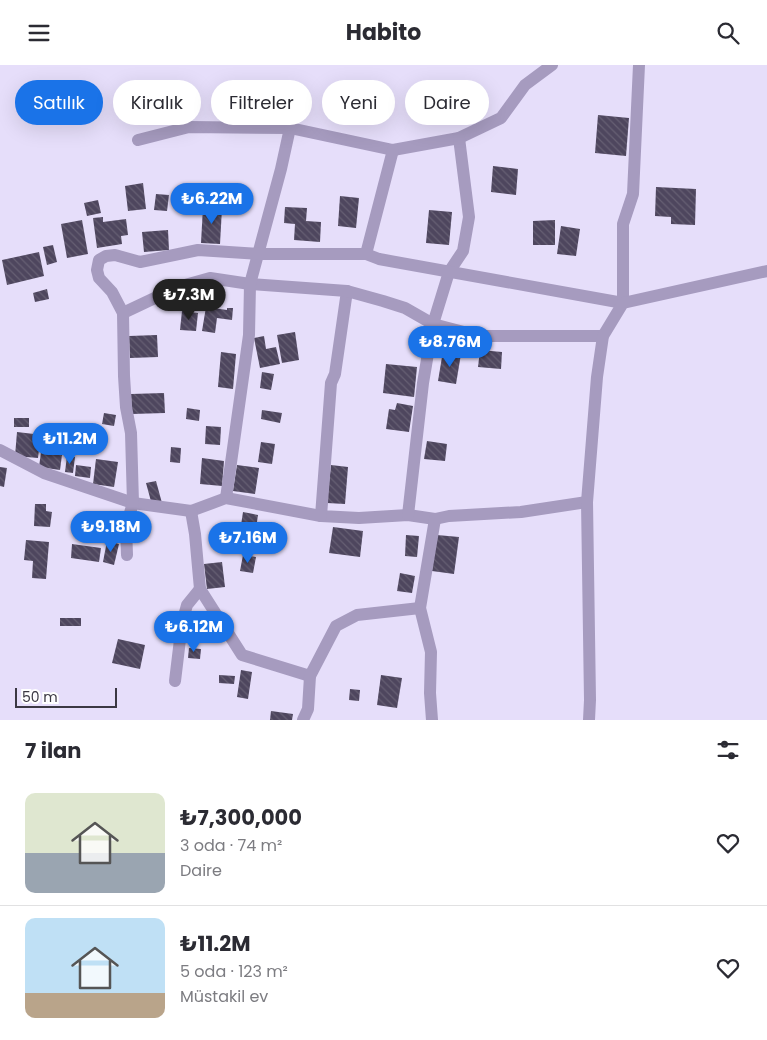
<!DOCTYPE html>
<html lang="tr">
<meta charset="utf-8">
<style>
:root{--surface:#fff;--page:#f2f2f3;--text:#2b2b33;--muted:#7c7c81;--line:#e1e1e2;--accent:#1a73e8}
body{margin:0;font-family:Poppins,sans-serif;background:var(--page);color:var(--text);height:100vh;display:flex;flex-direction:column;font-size:19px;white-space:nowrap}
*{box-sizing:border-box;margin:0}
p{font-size:16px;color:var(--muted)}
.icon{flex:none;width:28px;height:28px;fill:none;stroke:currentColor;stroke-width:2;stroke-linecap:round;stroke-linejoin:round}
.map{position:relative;height:655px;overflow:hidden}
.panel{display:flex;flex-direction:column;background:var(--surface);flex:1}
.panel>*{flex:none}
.top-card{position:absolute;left:15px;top:15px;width:500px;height:45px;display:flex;gap:10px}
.scale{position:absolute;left:15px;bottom:12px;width:102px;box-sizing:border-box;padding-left:5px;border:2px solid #3b3843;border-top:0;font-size:14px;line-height:18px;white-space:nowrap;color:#3b3843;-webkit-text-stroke:4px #fff;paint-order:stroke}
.price{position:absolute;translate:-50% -42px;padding:0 11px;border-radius:18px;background:var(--accent);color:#fff;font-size:16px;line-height:32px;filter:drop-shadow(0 1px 2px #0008)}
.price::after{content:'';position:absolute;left:50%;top:30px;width:15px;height:11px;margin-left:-8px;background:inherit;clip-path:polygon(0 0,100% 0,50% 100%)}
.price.active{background:#222;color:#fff}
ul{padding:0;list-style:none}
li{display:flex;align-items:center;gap:15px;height:125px;padding:0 25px}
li+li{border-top:1px solid var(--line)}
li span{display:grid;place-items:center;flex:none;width:140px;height:100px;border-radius:10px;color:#555}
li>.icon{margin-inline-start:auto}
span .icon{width:60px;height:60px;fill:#fffc;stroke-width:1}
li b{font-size:21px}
h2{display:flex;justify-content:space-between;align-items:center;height:60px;padding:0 25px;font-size:21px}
.tag{padding:0 18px;border-radius:22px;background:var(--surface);box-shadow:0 5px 20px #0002;font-size:18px;line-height:45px}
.tag.active{background:var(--accent);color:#fff}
header{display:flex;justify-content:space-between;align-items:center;height:65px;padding:0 25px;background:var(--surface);font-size:22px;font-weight:700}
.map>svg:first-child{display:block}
</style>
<header><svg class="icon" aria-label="menu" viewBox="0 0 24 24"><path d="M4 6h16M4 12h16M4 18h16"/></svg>Habito<svg class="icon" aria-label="search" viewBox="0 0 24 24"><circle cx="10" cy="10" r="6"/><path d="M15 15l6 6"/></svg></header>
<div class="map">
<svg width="767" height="655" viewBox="0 0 767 655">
<defs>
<pattern id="building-back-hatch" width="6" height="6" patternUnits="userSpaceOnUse" patternTransform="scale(1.25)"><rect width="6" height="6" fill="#4e465e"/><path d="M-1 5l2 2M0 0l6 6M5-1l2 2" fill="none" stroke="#665f73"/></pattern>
</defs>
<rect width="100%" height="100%" fill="#e6defa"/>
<g fill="url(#building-back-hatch)">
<polygon points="598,50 629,53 626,91 595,88"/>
<polygon points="493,101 518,104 516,130 491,127"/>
<polygon points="143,118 146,144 128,146 125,121"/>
<polygon points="656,122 696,124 695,160 671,159 671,152 655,151"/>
<polygon points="156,129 169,130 167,146 154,145"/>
<polygon points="340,131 359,133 356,163 338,161"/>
<polygon points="98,135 101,148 87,151 84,138"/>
<polygon points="203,142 222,143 220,179 201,178"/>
<polygon points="285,142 307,143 306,156 321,157 320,177 294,175 295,159 284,158"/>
<polygon points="429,145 452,147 449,180 426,178"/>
<polygon points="103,152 103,157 126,154 128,170 121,171 122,179 97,183 93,153"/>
<polygon points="82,155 88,189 67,193 61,159"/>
<polygon points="555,155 555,180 533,180 533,156"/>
<polygon points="561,161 580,164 576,191 557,189"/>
<polygon points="168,165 169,185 144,187 142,167"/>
<polygon points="53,180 57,197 47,200 43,182"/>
<polygon points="39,187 44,211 7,220 2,195"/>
<polygon points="47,224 49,234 35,237 33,228"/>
<polygon points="206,242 227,245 227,243 233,243 232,255 217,253 215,268 202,266"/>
<polygon points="182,246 198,248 196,266 180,265"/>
<polygon points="295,267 299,295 282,298 277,270"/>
<polygon points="157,270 158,292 130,293 129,271"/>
<polygon points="264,271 266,284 276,282 280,299 260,303 254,273"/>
<polygon points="480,285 502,287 501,304 478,302"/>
<polygon points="443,286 461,289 456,319 438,316"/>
<polygon points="221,287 236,289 233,324 218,322"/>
<polygon points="386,299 417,302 414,332 383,328"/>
<polygon points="262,307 274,309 271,325 260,323"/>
<polygon points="164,328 165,348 132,349 131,329"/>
<polygon points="397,338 413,341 409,367 386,364 389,344 395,345"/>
<polygon points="187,343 200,345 199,356 186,354"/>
<polygon points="262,345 282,348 280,358 261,354"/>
<polygon points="104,348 116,350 114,361 102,359"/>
<rect x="14" y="353" width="15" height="9"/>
<polygon points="206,361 221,362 220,380 205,379"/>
<polygon points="17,367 34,369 34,375 40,376 38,393 15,391"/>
<polygon points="427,376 447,379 445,396 424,394"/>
<polygon points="261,377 275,379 272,399 258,397"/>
<polygon points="42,380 57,382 56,389 62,390 60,405 39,402"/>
<polygon points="171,382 181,383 180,398 170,397"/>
<polygon points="67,391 75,392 73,408 65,407"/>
<polygon points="202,393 224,396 222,421 200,419"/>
<polygon points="96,394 118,397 114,422 93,419"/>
<polygon points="76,400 91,402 90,413 75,411"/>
<polygon points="237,400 259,403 255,429 233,426"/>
<polygon points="331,400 348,402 345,439 327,438"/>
<polygon points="0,402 7,403 4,422 0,421"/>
<polygon points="156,416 162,438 152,440 146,418"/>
<polygon points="35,439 46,439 46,446 52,447 50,462 34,461"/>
<polygon points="243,447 258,450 253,483 238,480"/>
<polygon points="333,462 363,466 360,492 329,488"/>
<polygon points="406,470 419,471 417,492 405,491"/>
<polygon points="437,470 459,472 454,509 432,506"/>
<polygon points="26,475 49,477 46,514 32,513 33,496 24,495"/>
<polygon points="107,476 119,479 114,500 103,497"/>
<polygon points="72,479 101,483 99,497 71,493"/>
<polygon points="243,490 256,492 253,508 240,506"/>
<polygon points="222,497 225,522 207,524 204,499"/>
<polygon points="400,508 415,511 412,528 397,526"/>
<rect x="60" y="553" width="21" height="8"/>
<polygon points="118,574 145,580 140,604 112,598"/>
<polygon points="189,583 201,584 200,594 188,593"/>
<polygon points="241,605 252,607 248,634 237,632"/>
<polygon points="219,610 235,611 234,619 219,618"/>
<polygon points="381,610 402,613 397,643 377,640"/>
<polygon points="350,624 360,625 359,636 349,635"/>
<polygon points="271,646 293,649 292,655 270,655"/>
</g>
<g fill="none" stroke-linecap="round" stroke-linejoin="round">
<g stroke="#a69bbf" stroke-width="12">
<polyline points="138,75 189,62 290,63 393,85 459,73 501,53 525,20 552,0"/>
<polyline points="366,189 393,85"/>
<polyline points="347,226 335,309 331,318 321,451 359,453 408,450 435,454 449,451 521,447 587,437"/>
<polyline points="123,248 178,222 210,213 250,219 347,226 383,236 405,243 433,259 479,271 603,271"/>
<polyline points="0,385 44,408 133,438 191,446 226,433 321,451"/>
<polyline points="226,433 249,270 250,219 281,104 290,63"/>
<polyline points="191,446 195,469 200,524 242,590 310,611"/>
<polyline points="408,450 423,318 433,259 449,207 463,186 469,152 459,73"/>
<polyline points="127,490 126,461 133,438 131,368 126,342 124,311 123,248 112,227 99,213 97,205 99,195 106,191 115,190 140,197 198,185 259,189 366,189 379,194 623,238 623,159 633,129 639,0"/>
<polyline points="175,616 182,558 187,540 200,524"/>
<polyline points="303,655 308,644 310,611 336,561 357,550 420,543"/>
<polyline points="432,655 430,628 431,587 420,543 435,454"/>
</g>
<polyline stroke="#a69bbf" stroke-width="12" points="589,655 590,635 587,437 597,312 603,271 623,238 767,206"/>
</g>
</svg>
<div class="scale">50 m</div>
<b class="price" style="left:212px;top:160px">₺6.22M</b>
<b class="price active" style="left:189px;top:256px">₺7.3M</b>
<b class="price" style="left:450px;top:303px">₺8.76M</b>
<b class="price" style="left:70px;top:400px">₺11.2M</b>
<b class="price" style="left:111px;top:488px">₺9.18M</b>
<b class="price" style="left:248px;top:499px">₺7.16M</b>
<b class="price" style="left:194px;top:588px">₺6.12M</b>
<div class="top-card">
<a class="tag active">Satılık</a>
<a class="tag">Kiralık</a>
<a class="tag">Filtreler</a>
<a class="tag">Yeni</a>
<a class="tag">Daire</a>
</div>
</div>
<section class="panel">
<h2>7 ilan<svg class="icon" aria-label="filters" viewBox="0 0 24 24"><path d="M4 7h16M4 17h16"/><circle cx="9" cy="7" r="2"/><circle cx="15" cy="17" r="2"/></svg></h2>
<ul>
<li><span style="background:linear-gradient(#dfe7d0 60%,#9aa5b1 0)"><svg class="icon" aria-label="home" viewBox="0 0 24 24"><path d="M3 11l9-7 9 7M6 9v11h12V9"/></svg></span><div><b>₺7,300,000</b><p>3 oda · 74 m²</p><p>Daire</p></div><svg class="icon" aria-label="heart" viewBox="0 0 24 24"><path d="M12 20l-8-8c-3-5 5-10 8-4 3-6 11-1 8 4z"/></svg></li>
<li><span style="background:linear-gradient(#bfe0f5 75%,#b9a48a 0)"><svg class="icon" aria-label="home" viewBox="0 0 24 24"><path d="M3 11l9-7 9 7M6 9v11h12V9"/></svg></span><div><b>₺11.2M</b><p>5 oda · 123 m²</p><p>Müstakil ev</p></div><svg class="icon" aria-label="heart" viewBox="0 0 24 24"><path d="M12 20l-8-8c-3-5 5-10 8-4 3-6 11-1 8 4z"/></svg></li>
</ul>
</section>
